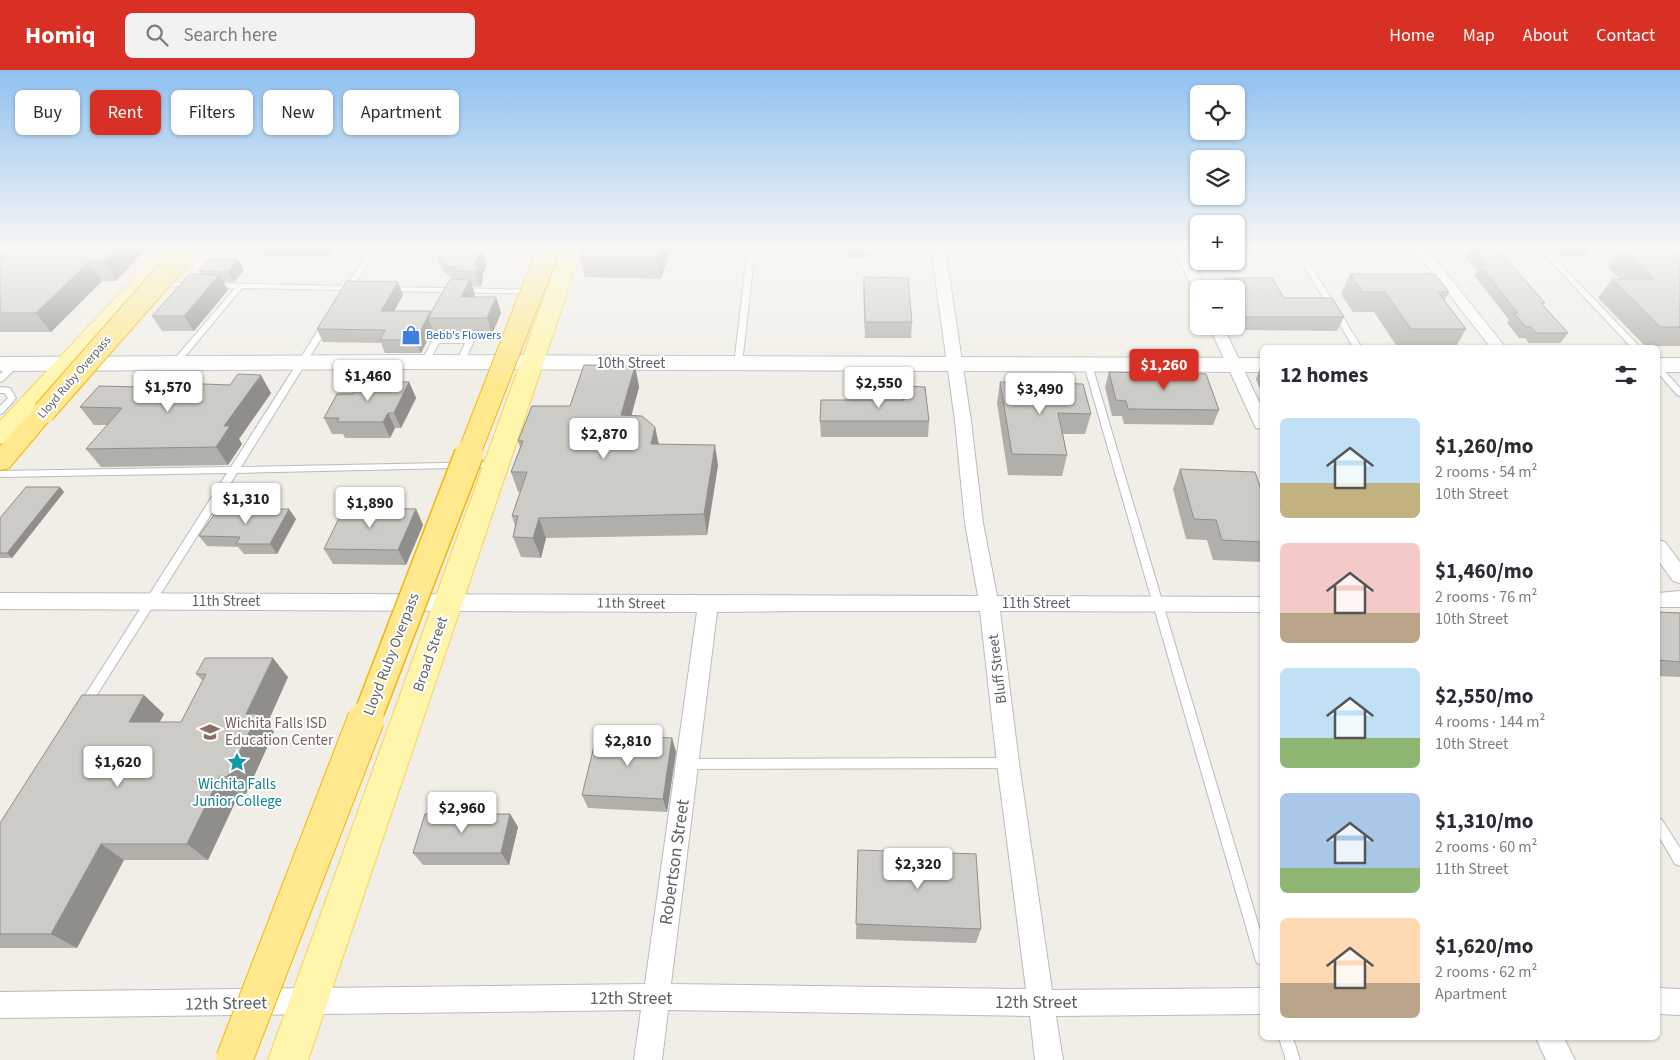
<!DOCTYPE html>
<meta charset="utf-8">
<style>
:root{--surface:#fff;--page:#f2f2f3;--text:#2b2b33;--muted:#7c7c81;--accent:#d93025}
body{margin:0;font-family:"Source Sans 3",sans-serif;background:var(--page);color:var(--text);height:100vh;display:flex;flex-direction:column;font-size:19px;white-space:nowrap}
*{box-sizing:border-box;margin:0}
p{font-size:16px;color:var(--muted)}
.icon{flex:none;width:28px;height:28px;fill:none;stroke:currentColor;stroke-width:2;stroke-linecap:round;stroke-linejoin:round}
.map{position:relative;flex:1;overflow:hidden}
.sheet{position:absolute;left:1260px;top:275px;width:400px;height:695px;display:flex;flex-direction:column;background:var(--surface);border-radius:8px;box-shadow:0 1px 4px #0004}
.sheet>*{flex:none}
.banner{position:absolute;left:15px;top:20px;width:475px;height:45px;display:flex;gap:10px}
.tools{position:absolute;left:1190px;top:15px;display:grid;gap:10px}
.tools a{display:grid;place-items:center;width:55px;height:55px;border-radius:8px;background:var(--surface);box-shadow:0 1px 4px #0004;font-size:25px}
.price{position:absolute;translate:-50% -42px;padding:0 11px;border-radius:5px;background:#fff;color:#222;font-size:16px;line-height:32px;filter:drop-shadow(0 1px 2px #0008)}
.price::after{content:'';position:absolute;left:50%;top:30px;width:15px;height:11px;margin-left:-8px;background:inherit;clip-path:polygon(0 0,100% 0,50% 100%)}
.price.current{background:var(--accent);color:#fff}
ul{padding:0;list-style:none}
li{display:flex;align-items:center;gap:15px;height:125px;padding:0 20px}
li span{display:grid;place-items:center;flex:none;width:140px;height:100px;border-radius:8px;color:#555}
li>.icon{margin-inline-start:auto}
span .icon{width:60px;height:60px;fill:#fffc;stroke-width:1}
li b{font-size:21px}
h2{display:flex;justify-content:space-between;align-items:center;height:60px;padding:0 20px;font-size:21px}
.pill{padding:0 18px;border-radius:8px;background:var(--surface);box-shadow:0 1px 4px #0004;font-size:18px;line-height:45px}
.pill.current{background:var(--accent);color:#fff}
header{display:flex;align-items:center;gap:30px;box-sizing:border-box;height:70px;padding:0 25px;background:var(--accent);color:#fff}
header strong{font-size:24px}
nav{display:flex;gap:28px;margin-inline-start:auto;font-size:18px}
.search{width:350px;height:45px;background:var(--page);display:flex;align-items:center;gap:12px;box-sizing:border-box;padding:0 18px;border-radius:8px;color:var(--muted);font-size:19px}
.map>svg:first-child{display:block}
</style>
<header>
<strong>Homiq</strong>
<div class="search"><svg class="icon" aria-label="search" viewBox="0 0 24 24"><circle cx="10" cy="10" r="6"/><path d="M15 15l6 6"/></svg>Search here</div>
<nav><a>Home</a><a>Map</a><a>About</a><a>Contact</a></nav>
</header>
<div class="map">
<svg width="1680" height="990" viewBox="0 0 1680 990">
<rect width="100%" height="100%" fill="#f0eee6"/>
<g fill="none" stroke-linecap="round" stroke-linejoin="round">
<defs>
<g id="lane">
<polygon points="370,178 377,178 354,216 357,218 352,220 350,224 344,224 345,220 242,218 178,295 175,295 171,293 235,218 213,217 209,215 210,213 347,216"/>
<polygon points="748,178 755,178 742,294 738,296 734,294"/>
<polygon points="1293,178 1300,178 1362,278 1354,278"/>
<polygon points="1538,178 1545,178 1641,278 1632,278"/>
<polygon points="155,212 193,213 197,215 193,217 158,216 154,214"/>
<polygon points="384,217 556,220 560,222 556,224 387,221 383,219"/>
<polygon points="324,251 327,251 331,253 241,397 495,392 498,393 500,395 498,397 237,403 88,639 84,641 80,639 78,636 80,633 227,403 0,407 0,401 231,397"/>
<polygon points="433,269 470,269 474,271 463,295 460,295 456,293 465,273 439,273 428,294 422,294 421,292"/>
<polygon points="13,292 16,292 20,294 3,311 0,312 0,304"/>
<polygon points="1085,293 1088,293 1092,295 1262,867 1262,895 1257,893 1255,888 1084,295"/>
<polygon points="1658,297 1661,297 1680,318 1680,326 1677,325 1658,303"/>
<polygon points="0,317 10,318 16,328 3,343 0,344 0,336 8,328 4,323 0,323"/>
<polygon points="1008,688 1012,689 1014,693 1012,697 1008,698 686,699 682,698 680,694 682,690 686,689"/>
<polygon points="1658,748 1662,750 1680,778 1680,796 1675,794 1658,765"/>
<polygon points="1279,968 1293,968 1300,990 1286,990"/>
</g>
<g id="street">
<path d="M931 178H945L971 351 983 453 997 526 1262 527V542L1000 541 1019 693 1052 920 1262 918V944L1056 946 1063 990H1035L1030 946 668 940 662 990H634L641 940 0 948V922L645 914 697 542 0 539V523L978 526 965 453 955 351ZM801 541H980L997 693 1026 919 671 914 717 542Z"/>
<polygon points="1174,178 1187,178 1206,219 1199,219 1199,223 1194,222"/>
<polygon points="1413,178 1426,178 1506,278 1491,278"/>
<polygon points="1209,256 1223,256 1262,338 1262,359 1256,358 1254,354"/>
<polygon points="1658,470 1665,472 1680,492 1680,513 1673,511 1658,490"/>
<polygon points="1680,521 1680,537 1658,537 1658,523"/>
<polygon points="1658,918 1680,919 1680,945 1658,944"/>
<polygon points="1536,968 1564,968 1575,990 1546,990"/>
</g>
<g id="secondary">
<polygon points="409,285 1262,288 1262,302 409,299 0,301 0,287"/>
<rect x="1658" y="288" width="22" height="14"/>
</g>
<g id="primary">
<polygon points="162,178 182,178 9,372 0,374 0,351"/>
<polygon points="562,178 582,178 308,990 268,990"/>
</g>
<polygon id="highway" points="44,334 52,337 56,342 52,347 9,398 0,400 0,376 36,337"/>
</defs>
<use href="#lane" stroke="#b8bbc0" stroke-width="2"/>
<use href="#street" stroke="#b8bbc0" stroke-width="2"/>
<use href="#secondary" stroke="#b9bcc2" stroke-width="2"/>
<use href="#primary" stroke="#f6d358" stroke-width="2"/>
<use href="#highway" stroke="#f6b600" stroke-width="2"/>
<use href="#lane" fill="#fff" fill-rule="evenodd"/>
<use href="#street" fill="#fff" fill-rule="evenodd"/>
<use href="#secondary" fill="#fff" fill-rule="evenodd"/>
<use href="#primary" fill="#fff6ac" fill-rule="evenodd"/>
<use href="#highway" fill="#ffe88e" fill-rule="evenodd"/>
<defs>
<g id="highway-bridge-far2">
<polyline points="44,342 188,178"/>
<polyline points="468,386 549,178"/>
</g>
<polyline id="highway-bridge-far1" points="366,651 469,384"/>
<polyline id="highway-bridge" points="234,990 366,649"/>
</defs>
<use href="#highway-bridge-far2" stroke="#f6b600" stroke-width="24" stroke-linecap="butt"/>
<use href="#highway-bridge-far1" stroke="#f6b600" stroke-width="31" stroke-linecap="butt"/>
<use href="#highway-bridge" stroke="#f6b600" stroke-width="38" stroke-linecap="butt"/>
<use href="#highway-bridge-far2" stroke="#ffe88e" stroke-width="22"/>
<use href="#highway-bridge-far1" stroke="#ffe88e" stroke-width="28"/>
<use href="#highway-bridge" stroke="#ffe88e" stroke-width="36"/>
</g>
<g fill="#b0afa9">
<polygon points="0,178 147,178 116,211 102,211 51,262 0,262"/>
<polygon points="260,178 334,178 328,187 265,187"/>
<polygon points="670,178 661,209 585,207 580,187"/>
<polygon points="847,178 877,178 877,184 869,184 869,188 848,188"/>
<polygon points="1471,178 1496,178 1545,233 1543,235 1568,263 1560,273 1529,273 1525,268 1519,268 1507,253 1509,250 1474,205 1477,201 1466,188"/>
<polygon points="1548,178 1591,178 1586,186 1556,186"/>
<polygon points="1621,178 1680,185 1680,276 1645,276 1598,228 1612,209 1620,209 1608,197"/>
<polygon points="436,185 487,195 482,205 483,210 480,217 473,216 475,225 474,227 496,227 501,243 492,264 435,263 433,259 421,283 385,283 381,273 323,272 317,259 403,225 394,241 431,241 431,243 452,209 442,200"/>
<polygon points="244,200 234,212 223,212 228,220 194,261 162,261 152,246 201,204 199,201"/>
<polygon points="1350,204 1449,222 1444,231 1466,259 1455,278 1398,278 1374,242 1353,242 1341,224"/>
<polygon points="864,207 912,252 911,268 865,268 863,223"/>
<polygon points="1225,208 1284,228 1344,247 1337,261 1238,260 1236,256 1236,219 1221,219"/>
<polygon points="1262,293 1262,324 1256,309"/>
<polygon points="635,296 639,317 631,345 655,357 659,374 718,395 707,465 546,468 541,488 521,487 513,467 515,456 512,446 520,422 518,422 511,402 520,377 518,371 570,336"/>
<polygon points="1109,302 1219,340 1213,355 1124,354 1122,346 1112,346 1105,317"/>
<polygon points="409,312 416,328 401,358 395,358 390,368 345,368 343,364 332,364 324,348 353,324"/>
<polygon points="1000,312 1091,344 1085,364 1063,364 1067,385 1062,406 1008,405 997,333"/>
<polygon points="186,314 271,323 239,369 242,374 228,395 101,397 86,379 107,355 94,355 80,337 140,317"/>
<polygon points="903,316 929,351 928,367 821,367 820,351 902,330"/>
<polygon points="1180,399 1262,422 1262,492 1213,490 1207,470 1186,469 1173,419"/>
<polygon points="60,417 64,422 12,488 0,488 0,448"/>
<polygon points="416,439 423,455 406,495 333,494 324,479"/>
<polygon points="296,449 277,484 244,484 238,477 207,476 199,466"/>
<polygon points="1658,542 1680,543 1680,607 1658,606"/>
<polygon points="196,604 288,607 267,654 274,662 246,724 239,724 208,790 124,790 77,878 0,878 0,753 164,644 160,652 181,652 203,611"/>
<polygon points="672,668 676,682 667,742 588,738 582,725"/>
<polygon points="510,744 518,757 509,795 423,795 413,783"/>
<polygon points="858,780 981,859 976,873 856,869"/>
</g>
<g fill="#908e8a">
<polygon points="117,178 147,178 116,211 104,192"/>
<polygon points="324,178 334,178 328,187"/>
<polygon points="661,178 670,178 661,209 657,189"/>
<polygon points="482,180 487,195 482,205 483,210 480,217 475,202 474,195"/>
<polygon points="238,190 244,200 234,212 228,202"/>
<polygon points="89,192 102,211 51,262 36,243"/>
<polygon points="219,205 228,220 194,261 184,246"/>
<polygon points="470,210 475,225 466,242 461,227"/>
<polygon points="398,212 403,225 387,254 381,241"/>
<polygon points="496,227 501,243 492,264 487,248"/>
<polygon points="431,241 433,248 428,248 433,259 421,283 415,270"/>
<polygon points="635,296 639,317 626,366 621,345"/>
<polygon points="261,305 271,323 239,369 242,374 228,395 216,377 224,356"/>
<polygon points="182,308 194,326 177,313"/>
<polygon points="409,312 416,328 401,358 394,343"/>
<polygon points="388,343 395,358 390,368 383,352"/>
<polygon points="655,357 659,377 651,374"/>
<polygon points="715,375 718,395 707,465 704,444"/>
<polygon points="60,417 64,422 12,488 7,483"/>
<polygon points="289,439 296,449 277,484 270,474"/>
<polygon points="416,439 423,455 406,495 398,480"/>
<polygon points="539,448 546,468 541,488 533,468"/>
<polygon points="273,588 288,607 267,654 274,662 246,724 227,707 246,644"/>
<polygon points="144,625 164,644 149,670 129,652"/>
<polygon points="672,668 676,682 667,742 663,729"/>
<polygon points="220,706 239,724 208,790 187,774"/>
<polygon points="510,744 518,757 509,795 501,783"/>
<polygon points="101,774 124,790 77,878 51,864"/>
</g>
<g fill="#cdcbc5" stroke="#908e8a">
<polygon points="0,178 117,178 104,192 89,192 36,243 0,243 0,189 2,187 0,187"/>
<polygon points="440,178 468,178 482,180 474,195 478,195 475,202 454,201 457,197 449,197 436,185"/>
<polygon points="584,178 661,178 657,189 580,187"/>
<polygon points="1472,178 1496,178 1545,233 1541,233 1568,263 1536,263 1531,257 1526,257 1514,243 1518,243 1480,195 1486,195"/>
<polygon points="1621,178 1669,179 1676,185 1680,185 1680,257 1660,257 1612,209 1654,209"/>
<polygon points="209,190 238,190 228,202 199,201"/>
<polygon points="190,204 219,205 184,246 152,246"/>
<polygon points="1350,204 1435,204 1449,222 1438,222 1466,259 1411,259 1385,222 1363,222"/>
<polygon points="864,207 908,208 912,252 865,252"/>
<polygon points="1225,208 1272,208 1284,228 1332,228 1344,247 1244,247 1236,231 1236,219 1230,219"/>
<polygon points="450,209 470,210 461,227 496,227 487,248 428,248"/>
<polygon points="347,211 398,212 381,241 431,241 415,270 380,270 385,260 317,259"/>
<polygon points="584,295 635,296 621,345 642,346 655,357 651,374 715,375 704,444 539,448 533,468 513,467 518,446 512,446 527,402 511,402 523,371 518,371 532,336 570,336"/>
<polygon points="1109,302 1206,304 1219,340 1128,339 1126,331 1116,330"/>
<polygon points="238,304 261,305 224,356 230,356 216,377 86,379 122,338 80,337 99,316 140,317 148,307 182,308 177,313 230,315"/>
<polygon points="360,312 409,312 394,343 388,343 383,352 337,352 339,348 324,348 337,324 353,324"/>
<polygon points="1000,312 1083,314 1091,344 1058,343 1067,385 1012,384"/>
<polygon points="903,316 925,317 929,351 820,351 821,330 904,330"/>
<polygon points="1180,399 1255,402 1262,422 1262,472 1222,470 1216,450 1194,449"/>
<polygon points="26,417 60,417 7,483 0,483 0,448"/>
<polygon points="344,438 416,439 398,480 324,479"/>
<polygon points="218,439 289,439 270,474 236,474 240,467 199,466"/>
<polygon points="1658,542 1680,543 1680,592 1658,590"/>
<polygon points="205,588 273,588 246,644 258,644 227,707 220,706 187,774 101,774 51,864 0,864 0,753 82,625 144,625 129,652 181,652 206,604 196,604"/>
<polygon points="597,664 672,668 663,729 582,725"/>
<polygon points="425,744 510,744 501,783 413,783"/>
<polygon points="858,780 976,784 981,859 856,854"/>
</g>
<linearGradient id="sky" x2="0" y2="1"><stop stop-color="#8ec1f1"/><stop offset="0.56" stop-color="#f8f7f4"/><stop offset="1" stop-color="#f8f7f4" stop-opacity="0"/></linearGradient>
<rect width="1680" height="317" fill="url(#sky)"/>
<defs>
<symbol id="shop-bare" viewBox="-9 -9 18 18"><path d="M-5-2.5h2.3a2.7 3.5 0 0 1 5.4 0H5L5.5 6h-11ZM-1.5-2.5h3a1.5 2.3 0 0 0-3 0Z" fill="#3f7fe0" stroke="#fff" stroke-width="2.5" paint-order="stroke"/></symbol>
<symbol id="school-bare" viewBox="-9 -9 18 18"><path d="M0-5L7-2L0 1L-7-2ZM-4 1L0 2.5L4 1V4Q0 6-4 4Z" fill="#8d6e63" stroke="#fff" stroke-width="2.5" paint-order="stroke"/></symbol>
<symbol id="sight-bare" viewBox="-9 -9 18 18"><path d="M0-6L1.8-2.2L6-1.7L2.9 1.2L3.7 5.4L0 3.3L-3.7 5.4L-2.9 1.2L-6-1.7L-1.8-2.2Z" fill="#0f9aa8" stroke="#fff" stroke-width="2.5" paint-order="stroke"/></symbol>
</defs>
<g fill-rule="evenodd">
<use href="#shop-bare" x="397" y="251" width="28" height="28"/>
<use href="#school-bare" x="196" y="648" width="28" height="28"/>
<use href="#sight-bare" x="223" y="678" width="28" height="28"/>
</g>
<g text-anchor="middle" stroke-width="4" stroke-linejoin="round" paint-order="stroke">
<g font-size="12" fill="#366cbe" stroke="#fff" text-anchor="start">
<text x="426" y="269">Bebb's Flowers</text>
</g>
<g font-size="12" fill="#5d6166" stroke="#fff">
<text transform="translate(74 307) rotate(-49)" y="4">Lloyd Ruby Overpass</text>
</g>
<g font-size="15" fill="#5d6166" stroke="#fff">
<text x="631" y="298">10th Street</text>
<text x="226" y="536">11th Street</text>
<text transform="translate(631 533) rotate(1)" y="5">11th Street</text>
<text x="1036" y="538">11th Street</text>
<text transform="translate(391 584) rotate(-69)" y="5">Lloyd Ruby Overpass</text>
<text transform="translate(430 584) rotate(-71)" y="5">Broad Street</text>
<text transform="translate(997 599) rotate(-97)" y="5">Bluff Street</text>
</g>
<g font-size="15" fill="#785e54" stroke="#fff" text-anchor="start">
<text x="225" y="658">Wichita Falls ISD<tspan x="225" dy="17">Education Center</tspan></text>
</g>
<g font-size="15" fill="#0d838f" stroke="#fff">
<text x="237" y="719">Wichita Falls<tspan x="237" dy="17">Junior College</tspan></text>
</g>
<g font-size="18" fill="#5d6166" stroke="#fff">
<text transform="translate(674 792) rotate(-82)" y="6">Robertson Street</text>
<text x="631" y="934">12th Street</text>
<text x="1036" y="938">12th Street</text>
<text transform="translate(226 933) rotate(-1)" y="6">12th Street</text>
</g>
</g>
</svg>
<div class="tools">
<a><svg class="icon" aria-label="locate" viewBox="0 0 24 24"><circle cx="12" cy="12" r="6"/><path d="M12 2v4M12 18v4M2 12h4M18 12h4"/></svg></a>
<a><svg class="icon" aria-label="layers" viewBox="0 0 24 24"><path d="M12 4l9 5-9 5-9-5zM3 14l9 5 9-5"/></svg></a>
<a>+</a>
<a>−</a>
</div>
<b class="price current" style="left:1164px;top:321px">$1,260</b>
<b class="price" style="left:368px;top:332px">$1,460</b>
<b class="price" style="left:879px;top:339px">$2,550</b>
<b class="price" style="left:168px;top:343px">$1,570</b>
<b class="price" style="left:1040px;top:345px">$3,490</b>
<b class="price" style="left:604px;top:390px">$2,870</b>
<b class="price" style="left:246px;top:455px">$1,310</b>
<b class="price" style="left:370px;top:459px">$1,890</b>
<b class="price" style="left:628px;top:697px">$2,810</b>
<b class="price" style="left:118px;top:718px">$1,620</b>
<b class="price" style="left:462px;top:764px">$2,960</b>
<b class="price" style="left:918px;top:820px">$2,320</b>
<div class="banner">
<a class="pill">Buy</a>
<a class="pill current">Rent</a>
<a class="pill">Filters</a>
<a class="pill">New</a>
<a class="pill">Apartment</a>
</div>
<section class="sheet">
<h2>12 homes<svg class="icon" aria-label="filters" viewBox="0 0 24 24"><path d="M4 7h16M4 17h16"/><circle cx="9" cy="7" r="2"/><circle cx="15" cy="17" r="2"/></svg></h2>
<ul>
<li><span style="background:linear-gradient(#bfe0f5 65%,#c2b280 0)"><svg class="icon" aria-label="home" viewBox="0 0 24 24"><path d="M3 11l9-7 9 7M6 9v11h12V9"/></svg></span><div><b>$1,260/mo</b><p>2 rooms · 54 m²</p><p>10th Street</p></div></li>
<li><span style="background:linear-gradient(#f6c9c9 70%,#b9a48a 0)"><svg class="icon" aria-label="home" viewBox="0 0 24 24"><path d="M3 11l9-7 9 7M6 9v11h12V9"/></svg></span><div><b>$1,460/mo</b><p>2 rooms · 76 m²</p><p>10th Street</p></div></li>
<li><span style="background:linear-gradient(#bfe0f5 70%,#8fb573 0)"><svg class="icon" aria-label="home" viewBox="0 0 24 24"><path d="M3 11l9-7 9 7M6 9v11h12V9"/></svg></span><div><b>$2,550/mo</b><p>4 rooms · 144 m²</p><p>10th Street</p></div></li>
<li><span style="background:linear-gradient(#a9c7e8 75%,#8fb573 0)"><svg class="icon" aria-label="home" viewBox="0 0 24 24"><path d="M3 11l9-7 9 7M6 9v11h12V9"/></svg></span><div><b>$1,310/mo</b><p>2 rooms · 60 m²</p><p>11th Street</p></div></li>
<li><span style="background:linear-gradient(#ffd9b3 65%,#b9a48a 0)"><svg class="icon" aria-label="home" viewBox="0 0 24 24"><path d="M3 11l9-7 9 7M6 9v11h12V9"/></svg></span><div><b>$1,620/mo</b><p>2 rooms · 62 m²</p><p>Apartment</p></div></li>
</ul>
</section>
</div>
